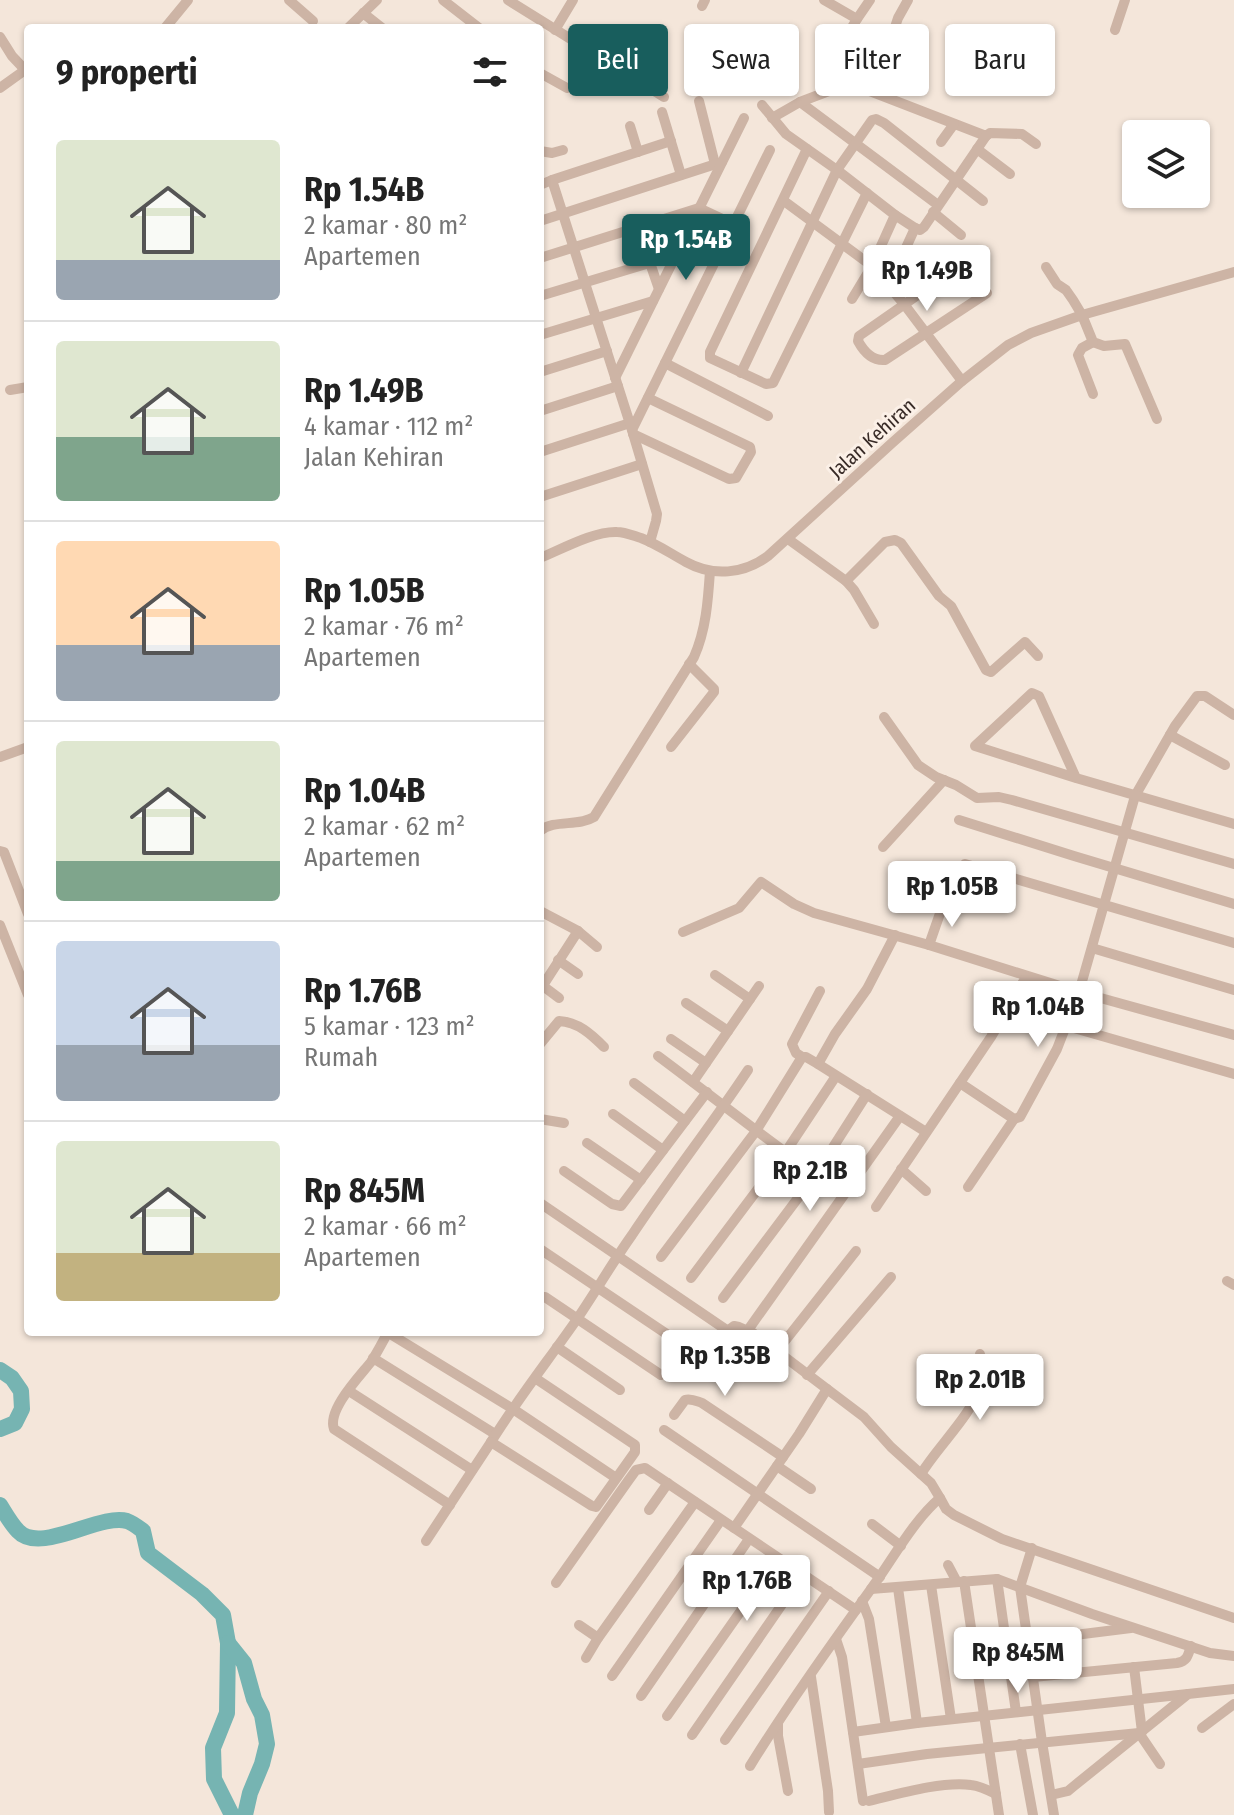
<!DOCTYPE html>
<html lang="id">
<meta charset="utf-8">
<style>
:root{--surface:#fff;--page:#f2f2f2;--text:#222;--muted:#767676;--line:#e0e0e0;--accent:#185e5d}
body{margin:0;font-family:"Fira Sans Condensed",sans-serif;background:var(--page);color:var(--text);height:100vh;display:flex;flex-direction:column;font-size:30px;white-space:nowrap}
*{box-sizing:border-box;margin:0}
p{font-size:26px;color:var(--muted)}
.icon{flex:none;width:44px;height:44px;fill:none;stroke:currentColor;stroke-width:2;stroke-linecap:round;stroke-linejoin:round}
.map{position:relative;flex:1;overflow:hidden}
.panel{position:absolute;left:24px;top:24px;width:520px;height:1312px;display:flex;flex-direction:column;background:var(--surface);border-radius:8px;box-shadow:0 2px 6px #0004}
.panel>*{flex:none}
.hud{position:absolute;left:568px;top:24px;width:546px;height:72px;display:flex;gap:16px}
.fabs{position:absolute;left:1122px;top:120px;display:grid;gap:16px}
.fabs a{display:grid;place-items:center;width:88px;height:88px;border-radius:8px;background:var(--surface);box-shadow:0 2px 6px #0004;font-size:40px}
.price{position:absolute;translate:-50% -68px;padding:0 18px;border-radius:8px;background:#fff;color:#222;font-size:26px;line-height:52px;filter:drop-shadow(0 2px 4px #0008)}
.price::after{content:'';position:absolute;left:50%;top:48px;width:24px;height:18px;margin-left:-12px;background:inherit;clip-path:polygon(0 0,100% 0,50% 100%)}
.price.on{background:var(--accent);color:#fff}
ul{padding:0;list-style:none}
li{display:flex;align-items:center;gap:24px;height:200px;padding:0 32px}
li+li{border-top:2px solid var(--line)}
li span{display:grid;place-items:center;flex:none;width:224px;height:160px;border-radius:8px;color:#555}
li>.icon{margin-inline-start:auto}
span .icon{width:96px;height:96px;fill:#fffc;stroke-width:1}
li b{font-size:34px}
h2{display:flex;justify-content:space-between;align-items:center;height:96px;padding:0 32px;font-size:34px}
.pill{padding:0 28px;border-radius:8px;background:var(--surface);box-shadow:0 2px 6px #0004;font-size:28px;line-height:72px}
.pill.on{background:var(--accent);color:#fff}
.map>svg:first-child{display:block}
</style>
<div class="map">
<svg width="1234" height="1815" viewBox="0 0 1234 1815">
<rect width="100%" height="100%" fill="#f4e6da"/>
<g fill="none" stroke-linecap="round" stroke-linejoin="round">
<g stroke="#76b4b2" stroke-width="16">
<polyline points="0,1370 12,1378 21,1391 22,1409 15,1423 0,1429"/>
<path d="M0 1505C5 1513 11 1524 18 1531 40 1555 100 1513 127 1521 133 1523 139 1528 143 1531L148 1553 202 1594 223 1615 228 1643 227 1713 213 1748 214 1779 232 1815"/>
<polyline points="228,1643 244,1663 254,1699 262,1715 267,1744 262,1764 250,1793 245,1815"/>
</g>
<g stroke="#cdb4a5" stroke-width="10">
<polyline points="289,0 313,21"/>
<polyline points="443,0 479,28"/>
<polyline points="508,0 664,97"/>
<polyline points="824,0 857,19 870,0"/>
<polyline points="702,6 705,0"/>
<polyline points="363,13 382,28"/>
<polyline points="857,19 849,32 850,38 886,53"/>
<polyline points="165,28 188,0"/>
<polyline points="348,28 377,0"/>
<polyline points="555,30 573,0"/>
<polyline points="1115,30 1125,0"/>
<polyline points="0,37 12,56 28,73"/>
<polyline points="881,69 898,18 908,0"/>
<polyline points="540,73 567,88"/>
<polyline points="0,88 25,70"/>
<polyline points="699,101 715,164"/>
<polyline points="800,102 938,205"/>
<polyline points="762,105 786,134 837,170 895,215 915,228"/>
<polyline points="662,112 681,175"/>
<polyline points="772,118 800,102 842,86 848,84 862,88 986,136 990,133 1022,134 1036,144"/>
<polyline points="630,126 638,152"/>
<polyline points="941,142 954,124"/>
<polyline points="807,149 710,352 710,358 766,384 773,383 867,193"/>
<polyline points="977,149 1010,174"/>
<polyline points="540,151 552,153 563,150"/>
<polyline points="540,185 552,180"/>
<polyline points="784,201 872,266 904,304 962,381"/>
<polyline points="933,212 961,235"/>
<polyline points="672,217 682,244"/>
<polyline points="540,221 722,162"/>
<polyline points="904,252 915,228 920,230 924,227 986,136"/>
<polyline points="540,258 699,208 733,224"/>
<polyline points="650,263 659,289"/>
<path d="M958 267 859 336 858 341C864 352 872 361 885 360L987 293"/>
<polyline points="1046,267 1057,284 1066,290 1073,300 1082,315 1093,342 1104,346 1125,344 1157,419"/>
<polyline points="540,296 676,255"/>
<polyline points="852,299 872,266 895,215"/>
<polyline points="540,335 653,301"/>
<polyline points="1093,342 1082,348 1078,355 1093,394"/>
<polyline points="665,363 768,416"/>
<polyline points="540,372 607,351"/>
<polyline points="741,373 837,170 872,120 876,119 884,123 983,201"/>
<polyline points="615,378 744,118"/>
<polyline points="10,390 28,387"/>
<polyline points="540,411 618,386"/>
<polyline points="632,430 770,150"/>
<polyline points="633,434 729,479 736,478 751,452 750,447 648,398"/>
<polyline points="540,452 630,423"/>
<polyline points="540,497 642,464"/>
<polyline points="788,539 846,581 854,590 874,624"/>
<polyline points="650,542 656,521 657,514 632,430 552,180 671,141"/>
<path d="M540 558C562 549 594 531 617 532 625 532 634 536 641 538 657 544 671 554 686 562 713 577 744 574 768 556L892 443 962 381 1008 345 1031 333 1082 315 1234 272"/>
<polyline points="846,581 885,542 895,540 901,543 939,596 951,606 986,670 991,672 1025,642 1038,656"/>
<polyline points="1234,715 1205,696 1197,696 1175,726 1135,796 1079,992 1234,1035"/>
<polyline points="884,717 918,765 936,777 956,785 977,798 999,797 1012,800 1234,864"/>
<polyline points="1170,735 1225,765"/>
<polyline points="671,747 714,692 714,689 689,664"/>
<polyline points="0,757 28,747"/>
<polyline points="1076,778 1039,696 1032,693 975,746 1076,778 1234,824"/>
<polyline points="959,820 1074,856 1234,904"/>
<path d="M540 831C554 819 578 827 594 817L694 657C706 630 708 601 710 571"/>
<polyline points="883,847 944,780"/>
<polyline points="0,851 4,852 28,914"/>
<polyline points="965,864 1234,943"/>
<polyline points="540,911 578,931 597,947"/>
<polyline points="0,925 28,995"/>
<polyline points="683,932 739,908 761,882 794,904 814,913 929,945 1079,992 1057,1049 1020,1117 1014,1119 960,1083"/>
<polyline points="929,945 944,902"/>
<polyline points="1092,948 1234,990"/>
<polyline points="558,960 578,974"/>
<polyline points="715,975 750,999"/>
<polyline points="543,986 559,998"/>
<polyline points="540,990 578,931"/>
<polyline points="686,1003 728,1031"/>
<polyline points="1067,1026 1234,1074"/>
<polyline points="671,1039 706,1063"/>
<path d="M540 1044 559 1021C578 1022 591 1034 604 1047"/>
<path d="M658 1056C720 1102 780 1151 845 1193"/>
<polyline points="802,1057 796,1053 792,1044 820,991"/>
<polyline points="818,1064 835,1034 867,989 895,935"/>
<polyline points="693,1082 759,986"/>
<polyline points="634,1083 685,1121"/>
<polyline points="613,1114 663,1150"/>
<polyline points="540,1119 564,1123"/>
<polyline points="587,1143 641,1180"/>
<polyline points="901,1169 926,1191"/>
<polyline points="564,1171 612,1204 621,1206 707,1092"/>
<polyline points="968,1187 1014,1119"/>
<polyline points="540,1203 728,1331"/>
<polyline points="876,1207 991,1037 1026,977"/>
<polyline points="540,1249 698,1355 708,1357 730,1329 734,1326 739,1327 753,1333 827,1389"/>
<polyline points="661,1257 756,1131 802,1057 806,1057 818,1064 926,1132"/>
<polyline points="691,1278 785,1153 836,1076"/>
<polyline points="1227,1281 1234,1285"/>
<polyline points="545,1297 661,1375"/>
<polyline points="723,1298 816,1174 867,1094"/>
<polyline points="748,1330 900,1116"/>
<polyline points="387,1332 513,1409 616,1478"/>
<path d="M387 1334C382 1343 377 1353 371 1362 359 1377 327 1410 334 1429L450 1505"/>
<polyline points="557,1347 620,1390"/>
<polyline points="777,1351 856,1251"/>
<polyline points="373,1358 495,1434"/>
<polyline points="807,1375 891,1277"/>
<path d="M535 1378 635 1445V1452L596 1507 592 1506 491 1442C517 1400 547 1362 575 1322 595 1293 612 1263 632 1235 669 1179 711 1126 748 1070"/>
<polyline points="349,1391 472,1470"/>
<path d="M674 1415 685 1400C691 1398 696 1401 702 1403L783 1457"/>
<polyline points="664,1430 880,1577"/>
<polyline points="777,1466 811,1489"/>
<path d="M921 1474C938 1446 971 1416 981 1385 985 1376 981 1364 980 1354"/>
<polyline points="649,1510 668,1483"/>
<polyline points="872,1524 901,1546"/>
<polyline points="734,1528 799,1434 827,1389 864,1417 891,1447 931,1483 940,1498"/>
<polyline points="426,1541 491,1442"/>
<polyline points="1032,1548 1020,1587 1042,1742 1054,1815"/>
<polyline points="948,1565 957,1582"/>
<polyline points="997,1579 1016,1712"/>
<polyline points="964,1581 999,1815"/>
<polyline points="556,1583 628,1481 636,1470 645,1468 856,1610"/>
<polyline points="931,1585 951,1719"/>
<polyline points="898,1588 917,1723"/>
<polyline points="871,1589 997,1579 1092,1614 1210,1653 1234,1656"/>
<polyline points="862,1601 869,1619 886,1727"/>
<polyline points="579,1625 598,1638"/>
<polyline points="836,1639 842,1657 863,1801"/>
<polyline points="1027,1641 1131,1628"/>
<polyline points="586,1658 598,1638 695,1502"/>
<polyline points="1134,1667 1142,1732"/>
<polyline points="612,1676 721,1520"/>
<polyline points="811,1677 828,1791 829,1812"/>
<path d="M1033 1677 1177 1663C1187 1661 1188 1656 1191 1646"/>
<polyline points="641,1696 749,1539"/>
<polyline points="667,1716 778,1558"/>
<polyline points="778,1724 778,1736 788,1791"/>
<polyline points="1202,1728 1234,1704"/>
<polyline points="853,1732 917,1723 1188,1694"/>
<polyline points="692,1735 803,1574"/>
<polyline points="725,1740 829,1591"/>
<polyline points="1020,1744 1033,1815"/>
<polyline points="858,1764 927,1754 1139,1733 1160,1764"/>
<path d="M750 1766C789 1703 833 1642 876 1582 895 1555 915 1519 940 1498L946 1509 954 1515 1002 1539 1234 1618"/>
<polyline points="1051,1795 1068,1791 1074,1786 1188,1694 1234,1689"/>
<path d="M869 1801C898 1794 942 1781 971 1785 980 1786 988 1790 996 1794"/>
</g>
</g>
<g text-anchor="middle" stroke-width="6" stroke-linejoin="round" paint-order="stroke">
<g font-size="20" fill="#382b27" stroke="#fbf0e7">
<text transform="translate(872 438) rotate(-42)" y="7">Jalan Kehiran</text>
</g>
</g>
</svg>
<div class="fabs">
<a><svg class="icon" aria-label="layers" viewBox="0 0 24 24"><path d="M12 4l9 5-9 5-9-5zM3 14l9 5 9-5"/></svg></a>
</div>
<b class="price on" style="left:686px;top:282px">Rp 1.54B</b>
<b class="price" style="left:927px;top:313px">Rp 1.49B</b>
<b class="price" style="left:952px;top:929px">Rp 1.05B</b>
<b class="price" style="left:1038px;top:1049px">Rp 1.04B</b>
<b class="price" style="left:810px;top:1213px">Rp 2.1B</b>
<b class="price" style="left:725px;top:1398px">Rp 1.35B</b>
<b class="price" style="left:980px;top:1422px">Rp 2.01B</b>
<b class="price" style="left:747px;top:1623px">Rp 1.76B</b>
<b class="price" style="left:1018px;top:1695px">Rp 845M</b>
<div class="hud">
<a class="pill on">Beli</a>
<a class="pill">Sewa</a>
<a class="pill">Filter</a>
<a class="pill">Baru</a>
</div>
<section class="panel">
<h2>9 properti<svg class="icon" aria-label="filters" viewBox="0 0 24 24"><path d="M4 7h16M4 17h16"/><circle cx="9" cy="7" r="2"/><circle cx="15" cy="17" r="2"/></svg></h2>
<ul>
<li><span style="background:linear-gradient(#dfe7d0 75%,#9aa5b1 0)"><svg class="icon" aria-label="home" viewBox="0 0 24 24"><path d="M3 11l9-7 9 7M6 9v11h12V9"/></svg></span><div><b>Rp 1.54B</b><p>2 kamar · 80 m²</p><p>Apartemen</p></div></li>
<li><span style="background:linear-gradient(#dfe7d0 60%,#7fa58c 0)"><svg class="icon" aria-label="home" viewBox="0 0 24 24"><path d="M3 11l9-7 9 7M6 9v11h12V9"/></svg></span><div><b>Rp 1.49B</b><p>4 kamar · 112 m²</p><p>Jalan Kehiran</p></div></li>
<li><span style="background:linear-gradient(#ffd9b3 65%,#9aa5b1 0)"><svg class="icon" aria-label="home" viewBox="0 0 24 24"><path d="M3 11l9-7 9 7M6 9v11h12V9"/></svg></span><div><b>Rp 1.05B</b><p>2 kamar · 76 m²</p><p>Apartemen</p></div></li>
<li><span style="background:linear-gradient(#dfe7d0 75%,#7fa58c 0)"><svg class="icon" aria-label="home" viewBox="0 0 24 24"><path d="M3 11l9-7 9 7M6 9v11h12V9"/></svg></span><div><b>Rp 1.04B</b><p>2 kamar · 62 m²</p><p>Apartemen</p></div></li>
<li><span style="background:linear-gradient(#c9d6e8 65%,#9aa5b1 0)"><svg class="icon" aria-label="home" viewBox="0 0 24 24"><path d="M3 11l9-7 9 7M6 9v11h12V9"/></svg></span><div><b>Rp 1.76B</b><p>5 kamar · 123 m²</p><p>Rumah</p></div></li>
<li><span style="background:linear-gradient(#dfe7d0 70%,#c2b280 0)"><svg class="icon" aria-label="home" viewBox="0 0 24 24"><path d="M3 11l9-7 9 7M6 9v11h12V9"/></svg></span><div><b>Rp 845M</b><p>2 kamar · 66 m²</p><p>Apartemen</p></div></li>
</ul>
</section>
</div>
